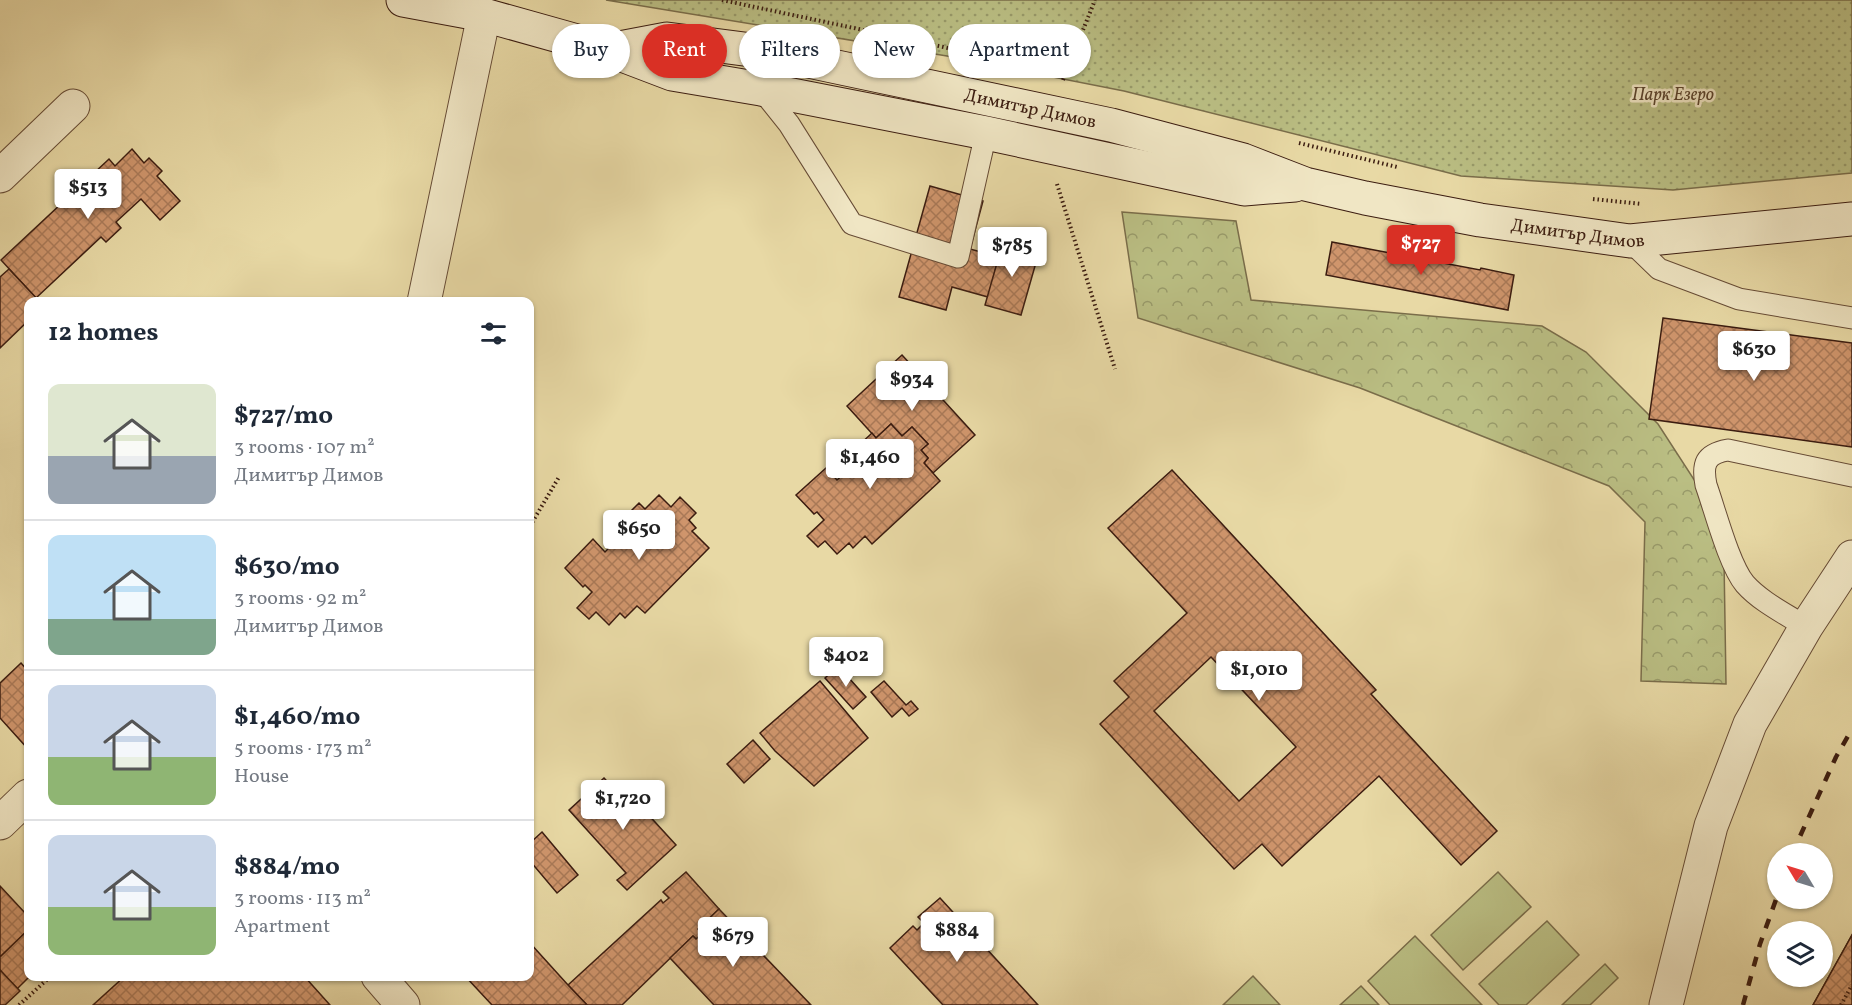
<!DOCTYPE html>
<meta charset="utf-8">
<style>
:root{--surface:#fff;--page:#f2f2f3;--text:#1f2937;--muted:#747a83;--line:#e0e1e3;--accent:#d93025}
body{margin:0;font-family:Vollkorn,serif;background:var(--page);color:var(--text);height:100vh;display:flex;flex-direction:column;font-size:22px;white-space:nowrap}
*{box-sizing:border-box;margin:0}
p{font-size:20px;color:var(--muted)}
.icon{flex:none;width:33px;height:33px;fill:none;stroke:currentColor;stroke-width:2;stroke-linecap:round;stroke-linejoin:round}
.map{position:relative;flex:1;overflow:hidden}
.drawer{position:absolute;left:24px;top:297px;width:510px;height:684px;display:flex;flex-direction:column;background:var(--surface);border-radius:12px;box-shadow:0 2px 4px #0004}
.drawer>*{flex:none}
.banner{position:absolute;left:552px;top:24px;width:570px;height:54px;display:flex;gap:12px}
.needle{width:39px;rotate:308deg}
.controls{position:absolute;left:1767px;top:843px;display:grid;gap:12px}
.controls a{display:grid;place-items:center;width:66px;height:66px;border-radius:50%;background:var(--surface);box-shadow:0 2px 4px #0004;font-size:30px}
.price{position:absolute;translate:-50% -51px;padding:0 14px;border-radius:6px;background:#fff;color:#222;font-size:20px;line-height:39px;filter:drop-shadow(0 2px 3px #0008)}
.price::after{content:'';position:absolute;left:50%;top:36px;width:18px;height:14px;margin-left:-9px;background:inherit;clip-path:polygon(0 0,100% 0,50% 100%)}
.price.active{background:var(--accent);color:#fff}
ul{padding:0;list-style:none}
li{display:flex;align-items:center;gap:18px;height:150px;padding:0 24px}
li+li{border-top:2px solid var(--line)}
li span{display:grid;place-items:center;flex:none;width:168px;height:120px;border-radius:12px;color:#555}
li>.icon{margin-inline-start:auto}
span .icon{width:72px;height:72px;fill:#fffc;stroke-width:1}
li b{font-size:26px}
h2{display:flex;justify-content:space-between;align-items:center;height:72px;padding:0 24px;font-size:26px}
.tag{padding:0 21px;border-radius:27px;background:var(--surface);box-shadow:0 2px 4px #0004;font-size:21px;line-height:54px}
.tag.active{background:var(--accent);color:#fff}
.map>svg:first-child{display:block}
</style>
<div class="map">
<svg width="1852" height="1005" viewBox="0 0 1852 1005">
<defs>
<pattern id="forest-crowns" width="20" height="18" patternUnits="userSpaceOnUse" patternTransform="scale(1.5)"><rect width="20" height="18" fill="#babe83"/><path d="M2 6a3 3 0 1 1 6 0M12 15a3 3 0 1 1 6 0" fill="none" stroke="#989a6a"/></pattern>
<pattern id="park-dots" width="8" height="8" patternUnits="userSpaceOnUse" patternTransform="scale(1.5)"><rect width="8" height="8" fill="#babe83"/><path d="M2 2h.1M6 6h.1" fill="none" stroke="#989a6a" stroke-width="1.8" stroke-linecap="round"/></pattern>
<pattern id="building-cross-hatch" width="8" height="8" patternUnits="userSpaceOnUse" patternTransform="scale(1.5)"><rect width="8" height="8" fill="#cf956c"/><path d="M0 0l8 8M0 8l8-8" fill="none" stroke="#a97957"/></pattern>
</defs>
<rect width="100%" height="100%" fill="#e8d9a5"/>
<filter id="stains"><feTurbulence type="fractalNoise" baseFrequency=".00333" numOctaves="4"/><feColorMatrix values="0 0 0 0 .2 0 0 0 0 .09 0 0 0 0 .02 0 0 0 .5 -.17"/></filter>
<radialGradient id="worn" r=".72"><stop offset=".6" stop-color="#630" stop-opacity="0"/><stop offset="1" stop-color="#630" stop-opacity=".3"/></radialGradient>
<g fill="#babe83" stroke="#7a6d4a" stroke-width="1.5">
<polygon points="1498,872 1531,907 1463,970 1431,935"/>
<polygon points="1547,921 1579,955 1526,1005 1499,1005 1479,984"/>
<polygon points="1415,936 1482,1005 1390,1005 1368,981"/>
<polygon points="1605,964 1618,978 1590,1005 1562,1005"/>
<polygon points="1253,976 1280,1005 1223,1005"/>
<polygon points="1361,986 1379,1005 1340,1005"/>
</g>
<polygon fill="url(#forest-crowns)" stroke="#7a6d4a" stroke-width="1.5" points="1122,212 1236,221 1251,300 1542,326 1586,352 1658,424 1706,498 1724,560 1726,684 1641,681 1645,522 1609,486 1360,388 1138,318"/>
<polygon fill="url(#park-dots)" stroke="#7a6d4a" stroke-width="1.5" points="606,0 1852,0 1852,173 1673,190 1461,176 1124,91 947,56"/>
<g fill="url(#building-cross-hatch)" stroke="#3b1c10" stroke-width="1.5" fill-rule="evenodd">
<polygon points="132,149 144,163 149,158 162,171 157,176 180,201 160,220 141,199 116,222 121,228 106,242 101,237 36,298 1,260 109,159 115,166"/>
<polygon points="930,186 983,201 970,249 999,257 988,297 952,287 946,310 899,297"/>
<polygon points="1003,242 1039,252 1021,315 985,305"/>
<polygon points="1332,242 1480,270 1481,268 1514,275 1508,310 1326,275"/>
<polygon points="9,269 40,302 28,302 28,321 0,348 0,277"/>
<polygon points="1663,318 1852,343 1852,447 1649,419"/>
<polygon points="902,355 975,435 933,473 924,463 928,458 921,450 928,444 912,427 902,436 891,424 876,438 847,406"/>
<polygon points="891,424 902,436 912,427 928,444 921,450 928,458 924,463 940,481 872,544 865,536 853,548 849,543 837,554 825,541 818,547 807,536 824,520 817,512 814,514 796,495 826,468 837,480 865,455 858,446 872,433 876,438"/>
<path d="M1172 470 1376 690 1371 694 1497 831 1461 865 1379 776 1282 866 1262 844 1234 869 1100 724 1129 697 1114 681 1187 613 1108 528ZM1211 657 1296 747 1239 801 1154 711Z"/>
<polygon points="659,495 671,507 680,497 696,513 689,520 696,528 692,531 709,548 645,613 637,606 625,618 620,613 609,625 596,612 589,619 577,608 592,592 585,585 583,587 565,568 593,539 605,552 631,525 624,518 639,503 645,509"/>
<polygon points="21,663 28,671 28,749 0,718 0,683"/>
<polygon points="838,666 866,697 853,709 825,678"/>
<polygon points="820,681 868,738 814,786 775,751 760,733"/>
<polygon points="884,681 906,705 911,701 918,709 909,716 902,708 892,717 871,692"/>
<polygon points="753,740 770,759 744,783 727,764"/>
<polygon points="604,778 628,804 634,799 676,845 627,890 617,880 626,873 569,810"/>
<polygon points="542,832 578,875 557,893 530,861 530,843"/>
<polygon points="686,872 719,909 698,929 702,934 696,939 693,936 622,1005 587,1005 568,985 661,900 663,903 669,898 663,892"/>
<polygon points="0,886 26,914 28,912 28,930 0,957"/>
<polygon points="940,898 1038,1005 943,1005 890,948 913,926 917,930 924,923 918,917"/>
<polygon points="719,909 811,1005 714,1005 670,958 693,936 696,939 702,934 698,929"/>
<polygon points="28,930 28,976 30,976 17,989 0,970 0,957"/>
<polygon points="1852,935 1852,1005 1813,1005"/>
<polygon points="1852,935 1852,1005 1813,1005"/>
<polygon points="530,943 568,985 587,1005 492,1005 465,976 530,976"/>
<polygon points="0,970 20,991 5,1005 0,1005"/>
<polygon points="125,976 304,976 330,1005 93,1005"/>
</g>
<g fill="none" stroke-linecap="round" stroke-linejoin="round">
<defs>
<g id="lane">
<polyline points="761,89 789,124 852,224 958,257 986,133"/>
<polyline points="1630,241 1659,269 1739,299 1852,318"/>
<path d="M1806 627C1786 614 1761 602 1745 584 1729 565 1715 510 1706 485 1702 464 1705 454 1728 450L1852 476"/>
</g>
<g id="street">
<polyline points="0,176 73,106"/>
<polyline points="424,302 484,15"/>
<polyline points="0,823 28,796"/>
<polyline points="378,976 403,1005"/>
<polyline points="1666,1005 1711,826 1750,724 1806,627 1852,557"/>
</g>
<g id="secondary">
<polyline points="403,0 484,15 609,50 672,74 761,89 986,133 1244,189 1295,185"/>
<path id="s1" d="M609 50 667 39 766 52 1111 125 1243 160 1305 184 1365 198 1480 220 1630 241 1852 219"/>
</g>
</defs>
<use href="#lane" stroke="#664b35" stroke-width="23"/>
<use href="#street" stroke="#664b35" stroke-width="35"/>
<use href="#secondary" stroke="#3b1c10" stroke-width="35"/>
<g stroke="#3b1c10" stroke-width="4" stroke-dasharray="1.5 3" stroke-linecap="butt">
<polyline points="722,0 948,48 1013,67"/>
<polyline points="1063,80 1095,0"/>
<polyline points="1299,143 1397,167"/>
<polyline points="1057,184 1115,369"/>
<polyline points="1593,199 1642,204"/>
<polyline points="530,526 559,477"/>
<polyline points="19,1005 51,976"/>
<polyline points="1841,1005 1852,985"/>
</g>
<use href="#lane" stroke="#f0e6c4" stroke-width="21"/>
<use href="#street" stroke="#f0e6c4" stroke-width="33"/>
<use href="#secondary" stroke="#f0e6c4" stroke-width="33"/>
<g stroke="#3b1c10" stroke-width="4.5" stroke-dasharray="10 10" stroke-linecap="butt">
<polyline points="1792,854 1836,757 1852,729"/>
<polyline points="1743,1005 1760,944 1778,894"/>
</g>
</g>
<g text-anchor="middle" stroke-width="5" stroke-linejoin="round" paint-order="stroke">
<g font-size="18" font-style="italic" fill="#5b442d" stroke="#f0e6c4">
<text x="1673" y="100">Парк Езеро</text>
</g>
<g font-size="18" fill="#3b1c10" stroke="#f0e6c4">
<text dy="6" stroke="none"><textPath href="#s1" startOffset="429">Димитър Димов</textPath></text>
<text dy="6" stroke="none"><textPath href="#s1" startOffset="992">Димитър Димов</textPath></text>
</g>
</g>
<rect width="100%" height="100%" filter="url(#stains)"/>
<rect width="100%" height="100%" fill="url(#worn)"/>
</svg>
<div class="controls">
<a><svg class="needle" viewBox="-14 -14 28 28"><path d="M0-13l5 13h-10z" fill="#e53935"/><path d="M0 13l5-13h-10z" fill="#747a83"/></svg></a>
<a><svg class="icon" aria-label="layers" viewBox="0 0 24 24"><path d="M12 4l9 5-9 5-9-5zM3 14l9 5 9-5"/></svg></a>
</div>
<b class="price" style="left:88px;top:220px">$513</b>
<b class="price active" style="left:1421px;top:276px">$727</b>
<b class="price" style="left:1012px;top:278px">$785</b>
<b class="price" style="left:1754px;top:382px">$630</b>
<b class="price" style="left:912px;top:412px">$934</b>
<b class="price" style="left:870px;top:490px">$1,460</b>
<b class="price" style="left:639px;top:561px">$650</b>
<b class="price" style="left:846px;top:688px">$402</b>
<b class="price" style="left:1259px;top:702px">$1,010</b>
<b class="price" style="left:623px;top:831px">$1,720</b>
<b class="price" style="left:957px;top:963px">$884</b>
<b class="price" style="left:733px;top:968px">$679</b>
<div class="banner">
<a class="tag">Buy</a>
<a class="tag active">Rent</a>
<a class="tag">Filters</a>
<a class="tag">New</a>
<a class="tag">Apartment</a>
</div>
<section class="drawer">
<h2>12 homes<svg class="icon" aria-label="filters" viewBox="0 0 24 24"><path d="M4 7h16M4 17h16"/><circle cx="9" cy="7" r="2"/><circle cx="15" cy="17" r="2"/></svg></h2>
<ul>
<li><span style="background:linear-gradient(#dfe7d0 60%,#9aa5b1 0)"><svg class="icon" aria-label="home" viewBox="0 0 24 24"><path d="M3 11l9-7 9 7M6 9v11h12V9"/></svg></span><div><b>$727/mo</b><p>3 rooms · 107 m²</p><p>Димитър Димов</p></div></li>
<li><span style="background:linear-gradient(#bfe0f5 70%,#7fa58c 0)"><svg class="icon" aria-label="home" viewBox="0 0 24 24"><path d="M3 11l9-7 9 7M6 9v11h12V9"/></svg></span><div><b>$630/mo</b><p>3 rooms · 92 m²</p><p>Димитър Димов</p></div></li>
<li><span style="background:linear-gradient(#c9d6e8 60%,#8fb573 0)"><svg class="icon" aria-label="home" viewBox="0 0 24 24"><path d="M3 11l9-7 9 7M6 9v11h12V9"/></svg></span><div><b>$1,460/mo</b><p>5 rooms · 173 m²</p><p>House</p></div></li>
<li><span style="background:linear-gradient(#c9d6e8 60%,#8fb573 0)"><svg class="icon" aria-label="home" viewBox="0 0 24 24"><path d="M3 11l9-7 9 7M6 9v11h12V9"/></svg></span><div><b>$884/mo</b><p>3 rooms · 113 m²</p><p>Apartment</p></div></li>
</ul>
</section>
</div>
